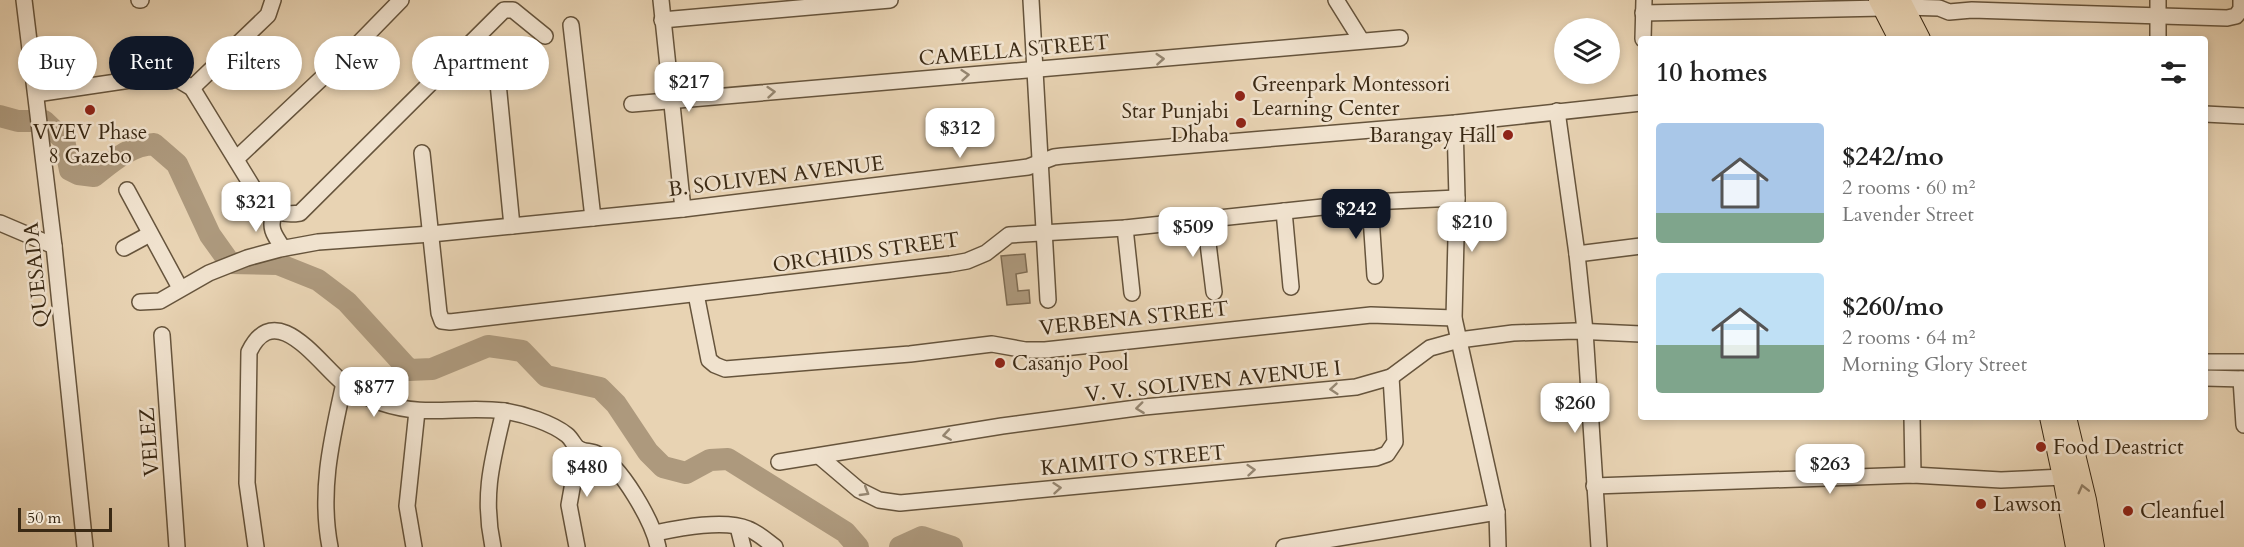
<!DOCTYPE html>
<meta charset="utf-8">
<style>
:root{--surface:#fff;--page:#f2f2f2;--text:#222;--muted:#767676;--accent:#111827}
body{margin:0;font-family:Cardo,serif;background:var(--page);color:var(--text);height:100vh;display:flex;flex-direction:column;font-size:22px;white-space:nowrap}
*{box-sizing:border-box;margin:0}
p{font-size:20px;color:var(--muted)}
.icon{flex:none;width:33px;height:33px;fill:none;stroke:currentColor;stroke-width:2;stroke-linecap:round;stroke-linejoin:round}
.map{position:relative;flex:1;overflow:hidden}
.details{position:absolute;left:1638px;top:36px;width:570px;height:384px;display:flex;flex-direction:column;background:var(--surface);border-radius:6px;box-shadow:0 3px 9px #0003}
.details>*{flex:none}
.banner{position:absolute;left:18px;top:36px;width:570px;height:54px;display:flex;gap:12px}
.controls{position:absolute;left:1554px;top:18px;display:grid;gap:12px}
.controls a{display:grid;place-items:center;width:66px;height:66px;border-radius:50%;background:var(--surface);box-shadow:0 3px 9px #0003;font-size:30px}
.scale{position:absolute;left:18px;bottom:15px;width:94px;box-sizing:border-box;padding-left:6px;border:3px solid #3a2914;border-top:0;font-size:16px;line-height:21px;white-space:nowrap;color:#3a2914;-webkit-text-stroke:4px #f0e2ce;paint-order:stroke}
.price{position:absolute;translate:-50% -51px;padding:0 14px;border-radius:12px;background:#fff;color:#222;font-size:20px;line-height:39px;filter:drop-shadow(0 2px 3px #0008)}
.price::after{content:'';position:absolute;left:50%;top:36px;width:18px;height:14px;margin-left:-9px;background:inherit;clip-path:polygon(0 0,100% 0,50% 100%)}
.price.selected{background:var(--accent);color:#fff}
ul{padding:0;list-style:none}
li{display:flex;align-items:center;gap:18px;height:150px;padding:0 18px}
li span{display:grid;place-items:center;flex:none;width:168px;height:120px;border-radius:6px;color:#555}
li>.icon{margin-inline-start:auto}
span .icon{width:72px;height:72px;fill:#fffc;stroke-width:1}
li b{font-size:26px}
h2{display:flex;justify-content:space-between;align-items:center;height:72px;padding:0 18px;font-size:26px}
.chip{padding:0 21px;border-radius:27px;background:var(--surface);box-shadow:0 3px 9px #0003;font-size:21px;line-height:54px}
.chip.selected{background:var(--accent);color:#fff}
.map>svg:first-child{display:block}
</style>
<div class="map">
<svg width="2244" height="547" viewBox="0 0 2244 547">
<rect width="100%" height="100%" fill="#e8d3b3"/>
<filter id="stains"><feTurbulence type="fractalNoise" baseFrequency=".00333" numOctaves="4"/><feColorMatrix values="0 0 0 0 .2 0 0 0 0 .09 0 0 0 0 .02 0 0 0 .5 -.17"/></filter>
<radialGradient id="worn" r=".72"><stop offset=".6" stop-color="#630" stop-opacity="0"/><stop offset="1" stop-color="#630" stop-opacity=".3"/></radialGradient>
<polygon fill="#ad997d" stroke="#7f6c53" stroke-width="1.5" points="1025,254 1027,272 1016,274 1018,291 1029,290 1030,303 1007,305 1001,256"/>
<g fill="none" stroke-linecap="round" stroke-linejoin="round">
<g stroke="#ad997d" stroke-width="22">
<path d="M0 116 18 121H44L64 140 70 170 78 174 94 176C112 162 130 145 154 144L177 164 210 235 230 263 278 264 318 280 347 302 409 370 432 369 488 346 522 351 546 376 600 388 616 404 648 452 663 467 686 473 710 460 728 459 845 532 858 547"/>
<polyline points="900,547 922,537 952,547"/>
</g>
<defs>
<g id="minor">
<polyline points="24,0 54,246 85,547"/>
<polyline points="139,0 141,0"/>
<polyline points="661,0 683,209"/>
<polyline points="1031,0 1048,300"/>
<polyline points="1336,0 1361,40"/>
<polyline points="2158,0 2158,39"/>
<polyline points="1904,7 1939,8 1949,12 1972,10 2227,18 2236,16 2241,9 2241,0"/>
<polyline points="1643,13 1883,8"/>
<polyline points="662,20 890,0"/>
<polyline points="571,25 593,218"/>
<polyline points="1643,39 1644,0"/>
<polyline points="498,83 512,226"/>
<polyline points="192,88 268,15 273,0"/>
<path d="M36 94 164 75 172 76 192 88 260 199C274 211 282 216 300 213L504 10H513L545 36"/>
<polyline points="632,104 1400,38"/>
<polyline points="1557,111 1577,254 1585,331 1599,547"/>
<polyline points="2205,114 2244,116"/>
<polyline points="1455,123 1457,198 1454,318 1497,512 1498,547"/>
<polyline points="422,153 439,313 442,321 450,322 950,264 967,261 986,253 1009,235 1125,228 1370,202 1457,198"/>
<polyline points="236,159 358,44 401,0"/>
<polyline points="127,190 180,288"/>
<polyline points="1370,202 1375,276"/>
<polyline points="1284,211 1291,287"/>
<path d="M275 212C268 227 274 235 283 248"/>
<polyline points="1205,219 1214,292"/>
<polyline points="0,223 54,246"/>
<polyline points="1125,228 1132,293"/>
<polyline points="124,248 150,234"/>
<polyline points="1577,254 1641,246"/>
<polyline points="696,294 709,360 715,365 725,369 910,354 992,344 1025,350 1045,350 1371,315 1454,318"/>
<polyline points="140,302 160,301 209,273 247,258 280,249 318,242 431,234 683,209 1028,167 1054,157 1062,156 1455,123 1641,103"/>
<polyline points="162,335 177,547"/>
<polyline points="2205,362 2244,362"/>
<polyline points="2205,378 2244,379"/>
<polyline points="2241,379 2244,425"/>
<polyline points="1912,417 1913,475"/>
<polyline points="819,456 859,490 879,500 900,503 1376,458 1387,454 1395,442 1391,377"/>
<polyline points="779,462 1002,426 1144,407 1356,387 1391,377 1430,348 1459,340 1513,333 1575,331 1641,334"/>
<polyline points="1594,486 1913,475 2001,480 2063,477"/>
<polyline points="738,527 743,547"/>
<path d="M655 533C680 528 724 519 748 529 757 532 767 541 775 547"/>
<path d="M256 547 247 483 249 352C275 298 317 361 342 382 354 392 368 398 382 403 426 418 461 405 504 411 524 414 552 423 567 435 572 439 574 446 579 449 584 452 592 451 597 454 621 465 653 522 658 547"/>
<path d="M330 547C319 490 332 438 344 383"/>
<polyline points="414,547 407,506 417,411"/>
<path d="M493 547C482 496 492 461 504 411"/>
<polyline points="577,547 569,505 579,449"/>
<polyline points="1284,547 1497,512"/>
</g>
<g id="major">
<polyline points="1879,0 1899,39"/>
<polyline points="1900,0 1920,39"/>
<polyline points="2050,417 2063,477 2076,547"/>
<polyline points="2066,417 2086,500 2094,547"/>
</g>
</defs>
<use href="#minor" stroke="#66543c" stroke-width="18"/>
<use href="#major" stroke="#3a2914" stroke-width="22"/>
<use href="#minor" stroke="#f0e2ce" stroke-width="15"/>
<use href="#major" stroke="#e8d3b3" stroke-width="20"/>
</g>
<defs><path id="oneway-chevron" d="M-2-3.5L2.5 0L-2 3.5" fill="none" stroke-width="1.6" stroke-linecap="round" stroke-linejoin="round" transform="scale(1.5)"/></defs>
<g stroke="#958671">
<use href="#oneway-chevron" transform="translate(1160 59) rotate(-4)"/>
<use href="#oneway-chevron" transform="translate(965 75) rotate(-5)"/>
<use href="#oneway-chevron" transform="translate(771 92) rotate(-5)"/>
<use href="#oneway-chevron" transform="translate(1334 389) rotate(175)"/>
<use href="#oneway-chevron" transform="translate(1140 408) rotate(173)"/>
<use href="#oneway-chevron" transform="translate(947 435) rotate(171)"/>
<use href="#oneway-chevron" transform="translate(1251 470) rotate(-5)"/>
<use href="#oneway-chevron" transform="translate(1057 488) rotate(-5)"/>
<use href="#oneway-chevron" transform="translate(865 492) rotate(31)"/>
</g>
<use stroke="#917e64" href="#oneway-chevron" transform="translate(2083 489) rotate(-104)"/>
<g fill="#8f2418" stroke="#f0e2ce" stroke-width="2">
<circle cx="1240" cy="96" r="6"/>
<circle cx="90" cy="110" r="6"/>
<circle cx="1241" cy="123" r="6"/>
<circle cx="1508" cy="135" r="6"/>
<circle cx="1000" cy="363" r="6"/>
<circle cx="2041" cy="447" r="6"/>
<circle cx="1981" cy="504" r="6"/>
<circle cx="2128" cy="511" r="6"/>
</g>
<g text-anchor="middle" stroke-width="5" stroke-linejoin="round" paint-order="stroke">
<g font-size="21" fill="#3a2914" stroke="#f0e2ce">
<text transform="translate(1014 50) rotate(-5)" y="7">CAMELLA STREET</text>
<text transform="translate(776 176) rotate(-7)" y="7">B. SOLIVEN AVENUE</text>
<text transform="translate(866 252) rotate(-8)" y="7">ORCHIDS STREET</text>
<text transform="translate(36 275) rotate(-96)" y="7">QUESADA</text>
<text transform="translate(1134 318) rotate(-6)" y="7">VERBENA STREET</text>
<text transform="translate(1213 381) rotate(-6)" y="7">V. V. SOLIVEN AVENUE I</text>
<text transform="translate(149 442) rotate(-94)" y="7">VELEZ</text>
<text transform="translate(1133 460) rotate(-5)" y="7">KAIMITO STREET</text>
</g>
<g font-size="21" fill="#3a2914" stroke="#f0e2ce" text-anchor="start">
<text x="1252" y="91">Greenpark Montessori<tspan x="1252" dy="24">Learning Center</tspan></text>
<text x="1229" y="118" text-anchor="end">Star Punjabi<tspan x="1229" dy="24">Dhaba</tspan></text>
<text x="90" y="139" text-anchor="middle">VVEV Phase<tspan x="90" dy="24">8 Gazebo</tspan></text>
<text x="1496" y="142" text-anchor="end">Barangay Hall</text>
<text x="1012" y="370">Casanjo Pool</text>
<text x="2053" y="454">Food Deastrict</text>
<text x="1993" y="511">Lawson</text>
<text x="2140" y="518">Cleanfuel</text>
</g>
</g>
<rect width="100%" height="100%" filter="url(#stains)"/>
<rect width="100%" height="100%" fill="url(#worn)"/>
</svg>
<div class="controls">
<a><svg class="icon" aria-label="layers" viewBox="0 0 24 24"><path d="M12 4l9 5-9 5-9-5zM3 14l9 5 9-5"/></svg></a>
</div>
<div class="scale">50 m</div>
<b class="price" style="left:689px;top:113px">$217</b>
<b class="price" style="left:960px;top:159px">$312</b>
<b class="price" style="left:256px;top:233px">$321</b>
<b class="price selected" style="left:1356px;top:240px">$242</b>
<b class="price" style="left:1472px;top:253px">$210</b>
<b class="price" style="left:1193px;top:258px">$509</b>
<b class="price" style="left:374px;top:418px">$877</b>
<b class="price" style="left:1575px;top:434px">$260</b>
<b class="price" style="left:1830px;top:495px">$263</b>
<b class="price" style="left:587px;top:498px">$480</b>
<div class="banner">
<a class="chip">Buy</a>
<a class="chip selected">Rent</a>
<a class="chip">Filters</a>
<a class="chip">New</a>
<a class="chip">Apartment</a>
</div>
<section class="details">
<h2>10 homes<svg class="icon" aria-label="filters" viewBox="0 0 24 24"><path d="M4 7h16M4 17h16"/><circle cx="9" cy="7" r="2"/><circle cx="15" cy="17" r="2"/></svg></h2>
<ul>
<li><span style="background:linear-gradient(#a9c7e8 75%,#7fa58c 0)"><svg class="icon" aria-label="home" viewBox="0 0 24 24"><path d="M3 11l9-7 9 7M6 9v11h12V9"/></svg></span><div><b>$242/mo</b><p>2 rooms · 60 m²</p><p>Lavender Street</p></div></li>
<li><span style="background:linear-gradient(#bfe0f5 60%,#7fa58c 0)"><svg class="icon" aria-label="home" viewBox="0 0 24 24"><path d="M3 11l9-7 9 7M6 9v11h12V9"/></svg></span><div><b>$260/mo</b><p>2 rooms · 64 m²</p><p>Morning Glory Street</p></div></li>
</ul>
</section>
</div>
